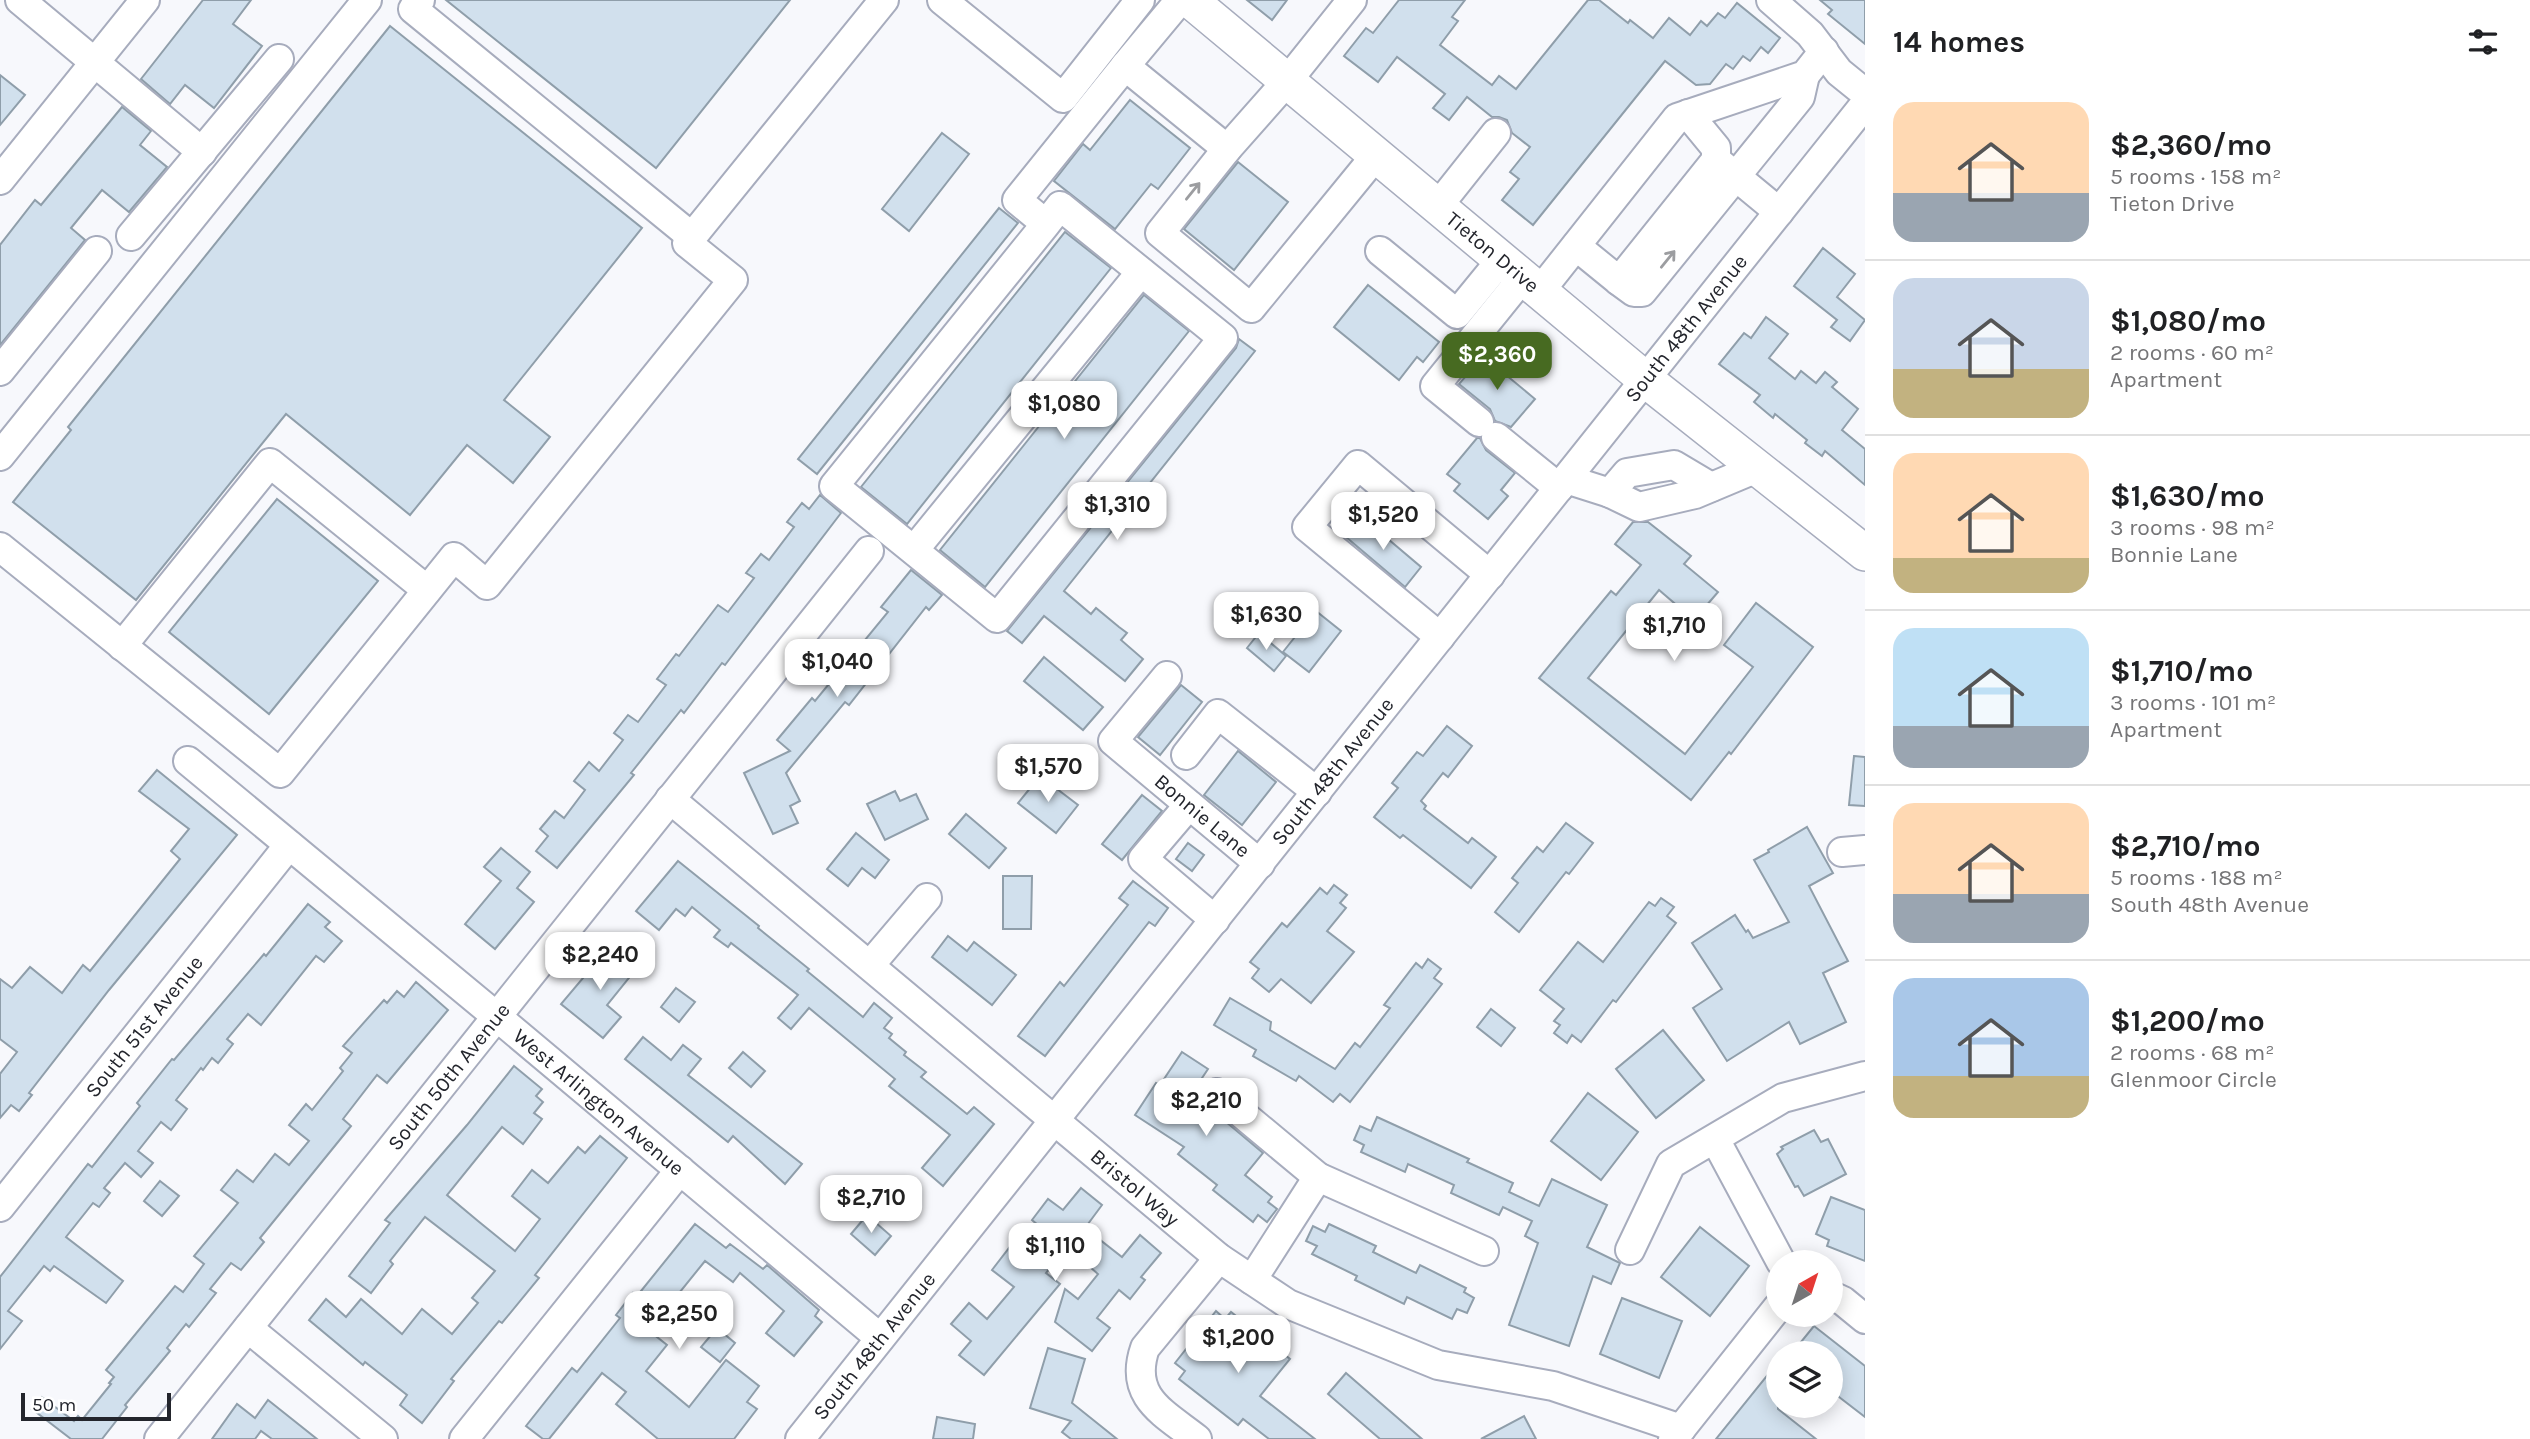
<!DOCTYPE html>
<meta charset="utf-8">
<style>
:root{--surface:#fff;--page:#f2f2f2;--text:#202124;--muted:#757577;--line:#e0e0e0;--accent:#476a21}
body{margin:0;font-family:Karla,sans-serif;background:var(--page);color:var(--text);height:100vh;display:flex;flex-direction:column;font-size:26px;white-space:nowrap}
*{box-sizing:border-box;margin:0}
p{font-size:23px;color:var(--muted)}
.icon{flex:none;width:38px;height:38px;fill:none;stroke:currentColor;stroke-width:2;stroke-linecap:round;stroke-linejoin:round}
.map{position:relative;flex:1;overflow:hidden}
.panel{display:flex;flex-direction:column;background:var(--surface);width:665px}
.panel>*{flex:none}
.needle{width:46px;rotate:39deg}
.tools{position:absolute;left:1766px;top:1250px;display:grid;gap:14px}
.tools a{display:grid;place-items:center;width:77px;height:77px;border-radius:50%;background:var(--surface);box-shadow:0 4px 18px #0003;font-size:35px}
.scale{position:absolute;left:21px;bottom:18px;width:150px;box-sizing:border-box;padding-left:7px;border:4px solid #23252c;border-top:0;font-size:19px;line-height:24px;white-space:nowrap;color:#23252c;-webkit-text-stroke:5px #fff;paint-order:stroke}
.price{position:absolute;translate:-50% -60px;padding:0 16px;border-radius:14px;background:#fff;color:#222;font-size:23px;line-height:46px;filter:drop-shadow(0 2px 4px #0008)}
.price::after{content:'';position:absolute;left:50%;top:42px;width:21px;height:16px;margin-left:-10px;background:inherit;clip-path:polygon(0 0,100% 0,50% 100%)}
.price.active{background:var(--accent);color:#fff}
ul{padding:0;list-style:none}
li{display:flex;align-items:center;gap:21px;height:175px;padding:0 28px}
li+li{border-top:2px solid var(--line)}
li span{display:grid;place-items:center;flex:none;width:196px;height:140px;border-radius:21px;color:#555}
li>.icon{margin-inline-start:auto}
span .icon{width:84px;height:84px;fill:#fffc;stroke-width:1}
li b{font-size:30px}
h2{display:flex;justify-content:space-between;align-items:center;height:84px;padding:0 28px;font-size:30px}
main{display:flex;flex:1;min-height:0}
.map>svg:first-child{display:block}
</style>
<main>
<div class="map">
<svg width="1865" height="1439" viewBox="0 0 1865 1439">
<rect width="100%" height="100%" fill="#f7f8fc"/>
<g fill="#d1e0ed" stroke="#8f9eaa" stroke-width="2">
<polygon points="203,0 251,0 233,24 262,46 214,108 185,85 170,104 141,79"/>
<polygon points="446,0 790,0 656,168"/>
<polygon points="1247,0 1287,0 1272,20"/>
<polygon points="1399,0 1465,0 1452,17 1458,21 1440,45 1492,85 1499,76 1516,89 1588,0 1599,0 1628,23 1630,20 1653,38 1669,18 1690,35 1701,21 1707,26 1718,13 1725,18 1737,3 1780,38 1768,53 1761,47 1750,61 1743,56 1733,69 1726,64 1710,84 1696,85 1665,61 1533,225 1502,200 1519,179 1510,172 1530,147 1512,133 1507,120 1499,117 1492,117 1467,97 1449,120 1433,108 1445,94 1397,57 1378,82 1344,56 1366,28 1373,33"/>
<polygon points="1820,0 1865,0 1865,44 1828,14 1832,10"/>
<polygon points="390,26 642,228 504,400 550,437 513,483 467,445 410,515 286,414 136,600 13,502 71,430 68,427"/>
<polygon points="0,75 25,95 0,125"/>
<polygon points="1130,100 1190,148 1158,189 1151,184 1115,229 1054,181 1083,144 1090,150"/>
<polygon points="122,107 151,131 140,145 167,167 129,212 102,190 71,228 85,240 0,345 0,245 35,200 41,205"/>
<polygon points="942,133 969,154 909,231 882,209"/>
<polygon points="1238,162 1288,202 1234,270 1184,229"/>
<polygon points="999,208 1018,223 817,474 798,459"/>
<polygon points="1065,232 1111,268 907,524 861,487"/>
<polygon points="1823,248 1855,274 1837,297 1865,320 1850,341 1831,327 1837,320 1794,286"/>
<polygon points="1368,285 1439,342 1423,362 1417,357 1399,380 1334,327"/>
<polygon points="1144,295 1189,331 985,587 940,550"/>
<polygon points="1766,317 1788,334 1769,358 1795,379 1801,371 1816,383 1825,372 1837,382 1832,387 1858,409 1842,430 1865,449 1865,485 1825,451 1822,456 1805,443 1807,440 1775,414 1773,418 1754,402 1760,395 1719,364 1744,333 1751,338"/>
<polygon points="1239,339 1255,351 1064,591 1091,614 1096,608 1119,627 1127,633 1121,640 1143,659 1125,681 1044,616 1022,643 1007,631 1236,348"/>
<polygon points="1483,356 1535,399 1511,427 1495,421 1490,409 1459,384"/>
<polygon points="1477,438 1480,438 1486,450 1515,473 1501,490 1508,496 1488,519 1454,491 1460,484 1447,474"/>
<polygon points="820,495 841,513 725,665 722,663 684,713 681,710 631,773 634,775 557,868 536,851 548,836 540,829 555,811 564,818 585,790 574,781 589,762 599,771 623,740 614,733 628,715 638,722 666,685 657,679 676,654 679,656 718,605 728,612 754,578 746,573 761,554 769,560 794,527 787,522 802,503 809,509"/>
<polygon points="277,499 378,581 269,714 169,632"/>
<polygon points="1362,517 1421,567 1405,587 1346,537"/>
<polygon points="1633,522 1648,522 1691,556 1684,564 1718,592 1694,620 1659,590 1588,678 1685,754 1753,667 1724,645 1756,603 1813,647 1731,754 1729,752 1691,800 1539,678 1611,591 1616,595 1641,565 1615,544"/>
<polygon points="911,570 942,595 929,610 926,607 849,705 845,702 786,773 800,801 790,806 798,823 773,834 744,773 790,751 777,740 812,698 815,701 888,612 881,607"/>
<polygon points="1311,607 1341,631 1309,672 1283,652 1302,628 1297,625"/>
<polygon points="1259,633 1286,656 1274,671 1247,648"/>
<polygon points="1044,657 1103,707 1083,730 1024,681"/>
<polygon points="1181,685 1202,702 1160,755 1138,737"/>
<polygon points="1447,726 1472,746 1448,777 1443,773 1421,801 1426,806 1424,809 1468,843 1472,838 1496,857 1471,888 1403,835 1400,838 1374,817 1398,788 1392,783 1417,752 1423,756"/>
<polygon points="1238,751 1276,782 1242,825 1204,795"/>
<polygon points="1854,756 1865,757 1865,806 1849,805"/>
<polygon points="157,770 237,835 109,990 29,1093 32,1095 19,1111 11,1105 0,1118 0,1074 17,1052 0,1039 0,979 12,988 30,967 62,993 83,965 90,971 180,859 171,851 189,829 139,791"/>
<polygon points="1040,776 1078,805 1056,833 1018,803"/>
<polygon points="895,791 900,801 916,794 928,819 885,840 867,804"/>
<polygon points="1142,795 1162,811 1122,860 1102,844"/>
<polygon points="966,814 1006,848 989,868 949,834"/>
<polygon points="1566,823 1593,843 1569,874 1566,872 1519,932 1495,912 1518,883 1512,878 1537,847 1543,852"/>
<polygon points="1807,827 1833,873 1809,886 1848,961 1823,973 1846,1022 1800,1044 1789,1022 1727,1061 1693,1008 1722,989 1692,943 1735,915 1746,932 1748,930 1753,938 1789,922 1754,860 1769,852 1768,850"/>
<polygon points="856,833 889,860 875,878 862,868 848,886 827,869"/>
<polygon points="1188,843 1204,855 1192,871 1176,859"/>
<polygon points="501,848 530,872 517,888 534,902 495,949 465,924 501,881 484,867"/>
<polygon points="678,861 759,926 758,928 809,969 807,971 863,1017 874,1003 892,1018 884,1028 892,1034 889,1038 906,1052 904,1055 926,1072 921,1077 967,1114 974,1107 994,1124 943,1186 922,1168 950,1135 889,1086 895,1079 809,1008 791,1029 778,1018 798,995 731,943 728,947 714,937 720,930 692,907 685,916 676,909 659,930 636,911"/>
<polygon points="1003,876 1032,876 1031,929 1003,929"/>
<polygon points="1133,881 1168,908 1155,926 1149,922 1045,1056 1018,1036 1060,982 1064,986 1128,905 1119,898"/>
<polygon points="1334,885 1347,895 1340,903 1346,908 1327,931 1354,952 1311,1003 1281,979 1269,992 1252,978 1259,969 1250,962 1282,923 1287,927 1320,888 1327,894"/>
<polygon points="1661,898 1674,907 1667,916 1676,923 1616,1002 1613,1000 1581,1042 1572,1035 1567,1043 1554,1033 1560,1025 1554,1021 1564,1009 1540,990 1578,942 1603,962 1649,902 1655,906"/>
<polygon points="308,904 330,922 325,927 342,941 324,962 316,956 261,1025 248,1014 227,1039 233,1044 218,1063 212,1058 203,1070 201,1068 176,1100 187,1109 171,1130 161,1122 138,1151 153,1163 141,1177 125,1163 104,1188 110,1193 99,1207 93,1203 66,1237 123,1281 106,1303 54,1266 50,1271 44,1266 8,1311 22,1321 0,1349 0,1277 88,1164 92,1167 140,1106 137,1103 172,1059 174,1060 264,954 266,956"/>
<polygon points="948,936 967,951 974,942 1016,975 992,1005 932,957"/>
<polygon points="610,946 637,968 607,1005 621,1017 603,1038 561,1004"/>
<polygon points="1428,959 1441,969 1434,978 1442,984 1350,1102 1340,1094 1333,1102 1299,1076 1296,1081 1253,1056 1256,1050 1214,1025 1230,998 1271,1022 1270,1030 1335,1069 1355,1043 1360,1047 1390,1008 1384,1005 1416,963 1422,968"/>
<polygon points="416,982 448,1010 387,1083 377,1075 343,1119 351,1126 260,1238 264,1242 241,1270 231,1263 210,1289 216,1293 189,1327 186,1324 167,1348 170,1351 125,1405 127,1407 102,1439 71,1439 32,1409 42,1397 74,1421 78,1416 82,1420 111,1384 109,1383 114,1377 106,1370 175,1286 183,1292 204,1264 194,1256 238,1203 221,1190 237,1170 253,1182 275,1154 289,1165 309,1141 289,1125 306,1104 312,1110 343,1071 340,1068 352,1053 343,1046 384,1000 387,1003 397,991 404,997"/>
<polygon points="676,988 695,1002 679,1022 661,1007"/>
<polygon points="1491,1009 1515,1028 1501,1046 1477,1027"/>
<polygon points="1663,1030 1704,1080 1656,1118 1616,1069"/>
<polygon points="643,1037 671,1060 683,1045 701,1059 688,1075 802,1164 785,1184 733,1136 728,1142 625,1059"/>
<polygon points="743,1052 765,1071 751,1087 729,1068"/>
<polygon points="1182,1052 1208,1069 1196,1087 1201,1091 1202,1099 1206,1105 1263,1153 1245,1175 1272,1197 1268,1202 1277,1209 1267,1222 1258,1215 1253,1222 1213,1190 1217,1185 1178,1154 1184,1147 1135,1115 1156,1083 1160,1085"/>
<polygon points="514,1066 542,1089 536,1096 543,1102 534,1113 542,1119 523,1144 502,1127 447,1195 478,1221 515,1251 540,1219 512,1196 532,1170 548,1183 578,1147 585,1153 600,1136 627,1158 535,1275 539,1278 502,1323 499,1321 451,1379 454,1381 422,1423 400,1405 407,1395 365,1362 363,1365 309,1320 326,1299 346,1317 361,1299 402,1334 422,1309 452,1334 478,1303 472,1298 495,1271 425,1217 390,1261 393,1264 371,1293 349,1276 390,1223 385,1220 467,1125"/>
<polygon points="1588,1093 1638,1132 1601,1180 1551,1141"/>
<polygon points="1377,1117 1469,1159 1467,1162 1513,1183 1509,1192 1539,1206 1552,1179 1607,1205 1587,1247 1620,1263 1611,1284 1593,1276 1569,1346 1509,1325 1538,1243 1525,1236 1532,1221 1503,1207 1499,1215 1451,1193 1454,1185 1408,1164 1405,1172 1361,1152 1364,1145 1354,1140 1360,1126 1371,1131"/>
<polygon points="1814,1130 1821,1142 1828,1139 1846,1174 1804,1196 1798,1186 1795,1187 1777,1154 1783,1149 1781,1147"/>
<polygon points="160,1181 179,1196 162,1216 144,1201"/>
<polygon points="1081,1188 1102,1205 1085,1228 1122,1257 1140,1235 1161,1253 1141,1277 1145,1280 1130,1299 1119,1290 1097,1318 1110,1328 1092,1351 1055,1322 1065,1289 1078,1299 1098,1274 1067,1247 1046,1273 1060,1284 984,1375 959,1355 971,1341 951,1324 969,1303 987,1319 1014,1287 992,1270 1009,1248 1023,1259 1045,1231 1032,1220 1048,1199 1063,1210"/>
<polygon points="1831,1197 1865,1210 1865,1261 1827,1246 1829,1240 1816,1234"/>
<polygon points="867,1215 891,1236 875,1255 851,1234"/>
<polygon points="695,1224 726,1248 730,1244 763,1269 767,1265 819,1310 815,1316 822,1322 794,1356 766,1333 784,1311 740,1273 733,1282 705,1261 671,1303 674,1306 652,1333 667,1345 646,1371 689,1407 726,1360 759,1386 747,1402 757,1409 734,1439 658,1439 616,1404 626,1392 602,1373 549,1439 543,1439 526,1426 572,1368 577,1372 620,1318 616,1315 633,1293 637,1296"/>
<polygon points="1329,1224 1376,1246 1373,1252 1416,1273 1420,1265 1466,1288 1464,1292 1474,1298 1467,1313 1457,1309 1452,1319 1407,1297 1404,1304 1355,1280 1357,1276 1312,1254 1317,1246 1306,1241 1313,1226 1325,1232"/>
<polygon points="1700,1227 1749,1266 1710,1316 1661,1277"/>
<polygon points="1622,1298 1682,1321 1659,1378 1600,1354"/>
<polygon points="1216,1311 1225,1319 1231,1312 1290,1359 1260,1396 1315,1439 1269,1439 1243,1419 1238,1425 1179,1379 1185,1371 1175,1363"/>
<polygon points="1814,1326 1865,1366 1865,1417 1830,1390 1830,1353 1792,1353"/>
<polygon points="717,1328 735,1343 720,1362 701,1347"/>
<polygon points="1048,1348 1085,1359 1072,1403 1117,1439 1071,1439 1062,1432 1071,1421 1030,1408"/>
<polygon points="1778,1362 1778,1409 1816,1439 1716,1439"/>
<polygon points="1346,1373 1422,1439 1380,1439 1328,1394"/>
<polygon points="268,1400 317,1439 272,1439 261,1431 255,1439 212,1439 237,1404 255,1418"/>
<polygon points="1524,1416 1536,1439 1481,1439"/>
<polygon points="937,1417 975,1424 973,1439 933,1439"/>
</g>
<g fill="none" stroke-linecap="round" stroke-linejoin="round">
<defs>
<g id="minor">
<polyline points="20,0 202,152"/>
<polyline points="420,0 413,9 692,237"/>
<polyline points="942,0 1063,98 1140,0"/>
<polyline points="1180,0 1125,66 1227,149 1288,80 1352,0"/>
<polyline points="1771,0 1810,34 1839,72 1865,93"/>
<polyline points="1688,114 1716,148 1716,160 1779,212"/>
<polyline points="1227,149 1160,233 1251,308 1377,154"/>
<polyline points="0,180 145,0"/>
<polyline points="1438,206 1496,133"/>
<polyline points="1046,224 1060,206 1223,338 997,618 834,486 1046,224 1017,200 1125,66"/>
<polyline points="131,236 279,59"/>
<polyline points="1576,246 1619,281 1716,160"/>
<polyline points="1380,251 1457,314 1502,259"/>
<polyline points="1619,281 1634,292 1642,292 1800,97 1805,75"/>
<polyline points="1540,291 1677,118 1805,75 1824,51"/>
<polyline points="0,371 97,251"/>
<polyline points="1479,422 1435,386 1523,277"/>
<polyline points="1496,437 1559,488"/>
<polyline points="0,456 367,0"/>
<polyline points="1566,479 1610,493 1639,507 1695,494 1757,468"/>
<polyline points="1610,493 1627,473 1674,465 1711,487"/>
<polyline points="0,547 280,773 454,557 487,585 733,280 687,243 884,0"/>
<polyline points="914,550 1141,272"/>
<polyline points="1440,637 1307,527 1358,465 1490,575"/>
<polyline points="122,646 270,463 427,590"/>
<path id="s1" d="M1167 676 1113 741 1260 864"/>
<polyline points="1186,755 1218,714 1317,792"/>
<path id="s2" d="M188 761 496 1016 880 1338"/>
<path id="s3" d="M670 799 1219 1258 1288 1304 1438 1365 1553 1386 1681 1429"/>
<polyline points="1189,805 1143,859 1215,920"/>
<polyline points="1842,852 1865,850"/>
<polyline points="870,965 927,898"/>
<polyline points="1217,1093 1318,1177 1484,1251"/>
<polyline points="1715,1139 1781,1262"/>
<path id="s4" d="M0 1207 289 845"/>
<polyline points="1630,1250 1671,1164 1783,1098 1865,1076"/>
<polyline points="1252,1280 1318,1177"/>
<polyline points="1830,1295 1843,1301 1865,1319"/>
<polyline points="248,1328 383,1439"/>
<path id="s5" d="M159 1439 869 551"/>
<polyline points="464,1439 680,1170"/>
<path id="s6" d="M800 1439 1865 104"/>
<path d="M1197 1439C1164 1413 1128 1397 1145 1348L1219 1258"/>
<polyline points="1673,1439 1778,1307"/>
</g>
<g id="major">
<path id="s7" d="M1190 0 1646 380 1865 553"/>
</g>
</defs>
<use href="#minor" stroke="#a7acbd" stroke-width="32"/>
<use href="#major" stroke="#a7acbd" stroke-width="38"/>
<use href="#minor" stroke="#fff" stroke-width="28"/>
<use href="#major" stroke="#fff" stroke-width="35"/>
</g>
<defs><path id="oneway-shaft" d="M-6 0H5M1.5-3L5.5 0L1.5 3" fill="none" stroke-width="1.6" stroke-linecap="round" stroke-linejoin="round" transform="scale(1.75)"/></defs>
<g stroke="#9c9da0">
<use href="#oneway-shaft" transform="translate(1193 191) rotate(-51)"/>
<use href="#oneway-shaft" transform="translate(1668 259) rotate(-51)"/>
</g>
<g text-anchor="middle" stroke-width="5" stroke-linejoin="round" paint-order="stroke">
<g font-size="21" fill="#23252c" stroke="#fff">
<text dy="7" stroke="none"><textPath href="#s7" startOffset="394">Tieton Drive</textPath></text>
<text dy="7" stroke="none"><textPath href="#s6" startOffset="1421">South 48th Avenue</textPath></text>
<text dy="7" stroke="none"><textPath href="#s6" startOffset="854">South 48th Avenue</textPath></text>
<text dy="7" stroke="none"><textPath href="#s1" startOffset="201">Bonnie Lane</textPath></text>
<text dy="7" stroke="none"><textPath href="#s4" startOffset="231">South 51st Avenue</textPath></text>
<text dy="7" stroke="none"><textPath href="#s5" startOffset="464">South 50th Avenue</textPath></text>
<text dy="7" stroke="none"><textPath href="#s2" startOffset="534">West Arlington Avenue</textPath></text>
<text dy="7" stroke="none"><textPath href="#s3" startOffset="606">Bristol Way</textPath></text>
<text dy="7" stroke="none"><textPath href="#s6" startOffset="119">South 48th Avenue</textPath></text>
</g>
</g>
</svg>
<div class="tools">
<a><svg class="needle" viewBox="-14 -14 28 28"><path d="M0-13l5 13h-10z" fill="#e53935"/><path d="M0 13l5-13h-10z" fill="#757577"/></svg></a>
<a><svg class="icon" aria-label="layers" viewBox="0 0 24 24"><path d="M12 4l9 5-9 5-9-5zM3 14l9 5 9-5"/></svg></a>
</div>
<div class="scale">50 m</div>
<b class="price active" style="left:1497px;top:392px">$2,360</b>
<b class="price" style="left:1064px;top:441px">$1,080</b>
<b class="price" style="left:1117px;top:542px">$1,310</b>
<b class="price" style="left:1383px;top:552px">$1,520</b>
<b class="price" style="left:1266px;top:652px">$1,630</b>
<b class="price" style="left:1674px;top:663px">$1,710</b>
<b class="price" style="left:837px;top:699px">$1,040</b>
<b class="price" style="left:1048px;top:804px">$1,570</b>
<b class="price" style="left:600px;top:992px">$2,240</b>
<b class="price" style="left:1206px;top:1138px">$2,210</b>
<b class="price" style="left:871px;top:1235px">$2,710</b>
<b class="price" style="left:1055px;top:1283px">$1,110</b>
<b class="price" style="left:679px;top:1351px">$2,250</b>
<b class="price" style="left:1238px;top:1375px">$1,200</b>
</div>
<section class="panel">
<h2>14 homes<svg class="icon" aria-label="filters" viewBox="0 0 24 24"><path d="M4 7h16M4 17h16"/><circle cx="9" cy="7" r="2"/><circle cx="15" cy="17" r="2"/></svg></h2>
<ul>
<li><span style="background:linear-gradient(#ffd9b3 65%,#9aa5b1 0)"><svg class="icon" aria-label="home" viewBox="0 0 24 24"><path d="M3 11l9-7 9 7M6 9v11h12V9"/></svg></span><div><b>$2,360/mo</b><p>5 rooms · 158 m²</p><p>Tieton Drive</p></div></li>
<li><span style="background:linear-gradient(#c9d6e8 65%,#c2b280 0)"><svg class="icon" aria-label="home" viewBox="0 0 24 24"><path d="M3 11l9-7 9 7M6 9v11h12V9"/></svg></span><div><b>$1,080/mo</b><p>2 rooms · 60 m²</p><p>Apartment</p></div></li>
<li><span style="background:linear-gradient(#ffd9b3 75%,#c2b280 0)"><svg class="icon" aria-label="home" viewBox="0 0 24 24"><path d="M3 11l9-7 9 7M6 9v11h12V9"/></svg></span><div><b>$1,630/mo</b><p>3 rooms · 98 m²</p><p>Bonnie Lane</p></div></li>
<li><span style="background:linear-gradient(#bfe0f5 70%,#9aa5b1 0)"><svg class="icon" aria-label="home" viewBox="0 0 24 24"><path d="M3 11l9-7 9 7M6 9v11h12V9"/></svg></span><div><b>$1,710/mo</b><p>3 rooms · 101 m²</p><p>Apartment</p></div></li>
<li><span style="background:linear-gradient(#ffd9b3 65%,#9aa5b1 0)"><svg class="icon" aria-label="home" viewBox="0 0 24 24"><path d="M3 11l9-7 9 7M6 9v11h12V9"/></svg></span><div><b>$2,710/mo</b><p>5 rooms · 188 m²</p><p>South 48th Avenue</p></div></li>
<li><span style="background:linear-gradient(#a9c7e8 70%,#c2b280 0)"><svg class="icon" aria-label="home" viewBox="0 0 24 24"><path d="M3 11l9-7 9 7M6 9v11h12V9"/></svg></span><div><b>$1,200/mo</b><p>2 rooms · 68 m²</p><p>Glenmoor Circle</p></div></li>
</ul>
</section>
</main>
